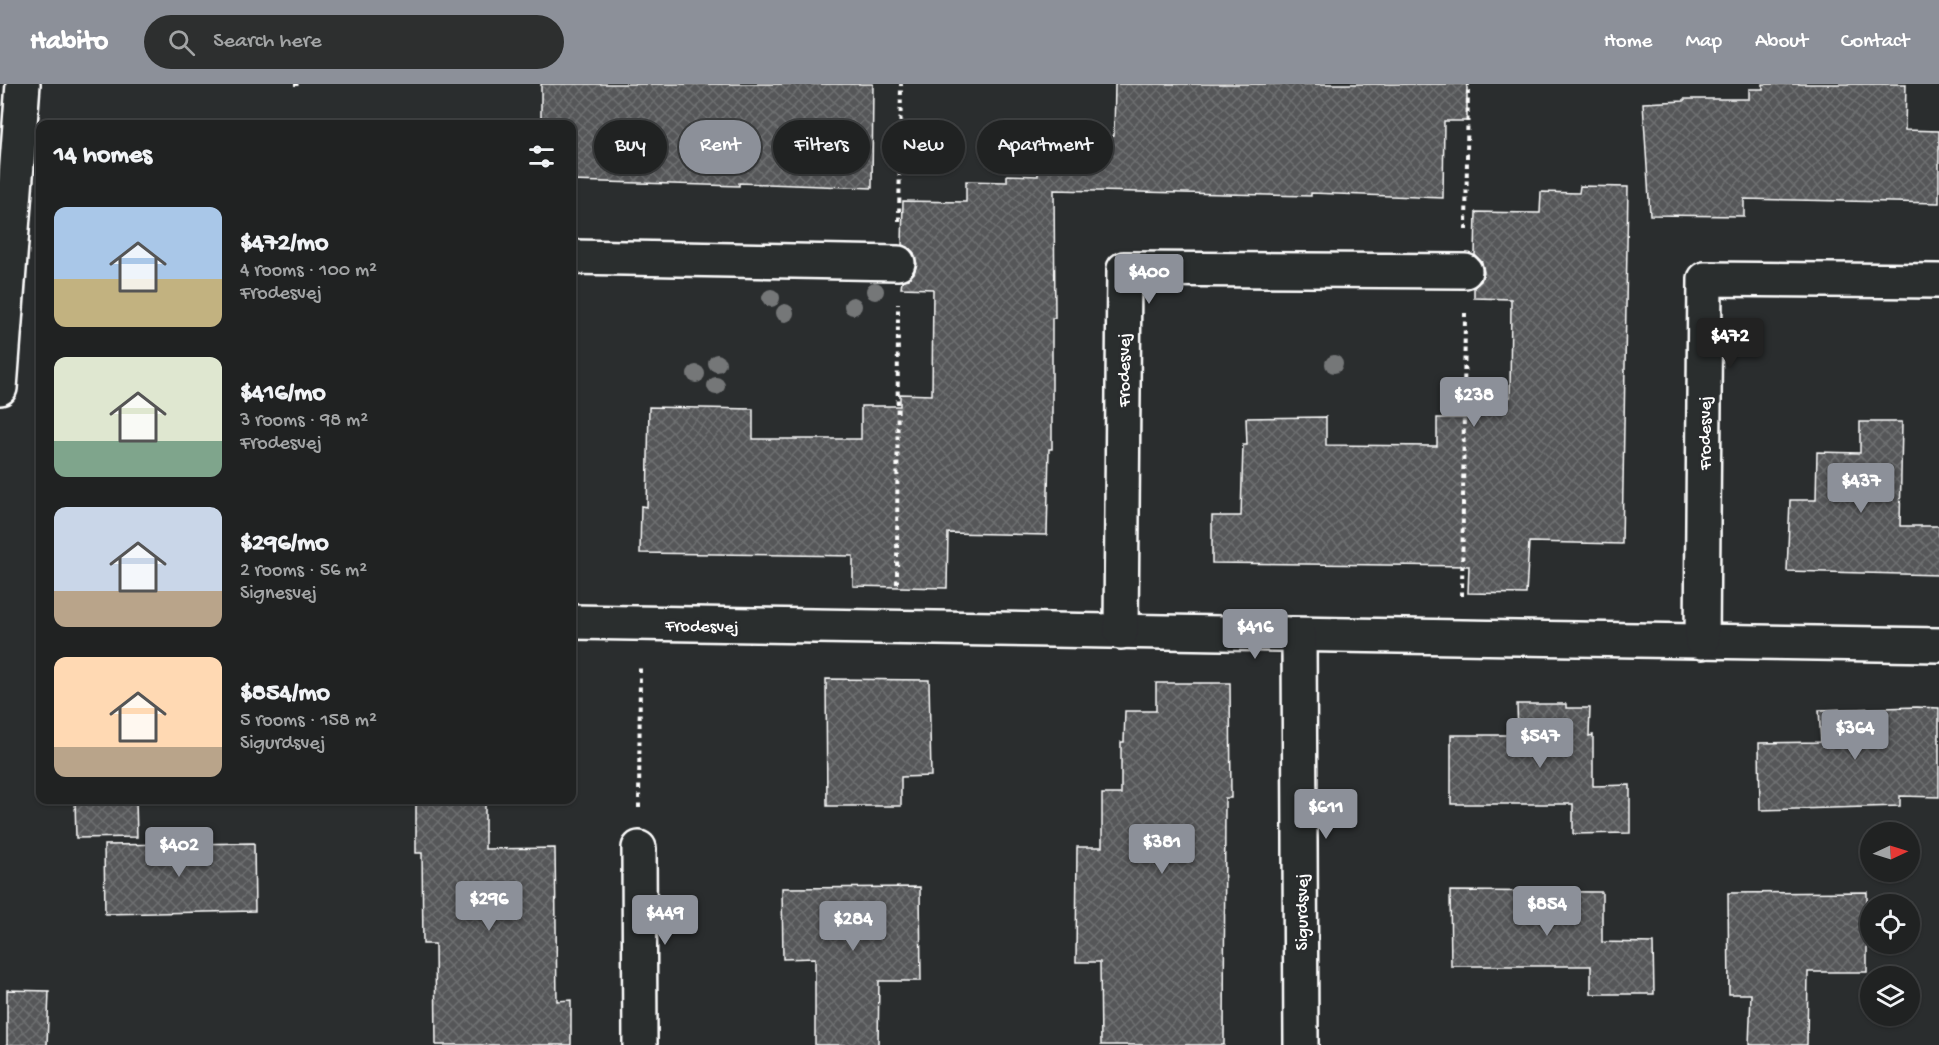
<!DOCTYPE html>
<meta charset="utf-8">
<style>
:root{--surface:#202222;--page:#2d2f2f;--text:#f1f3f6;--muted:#a2a4a5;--line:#3d3f40;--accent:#8c9099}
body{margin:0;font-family:"Gochi Hand",sans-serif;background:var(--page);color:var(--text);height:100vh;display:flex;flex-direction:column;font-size:22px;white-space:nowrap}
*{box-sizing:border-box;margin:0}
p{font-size:20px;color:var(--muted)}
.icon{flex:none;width:33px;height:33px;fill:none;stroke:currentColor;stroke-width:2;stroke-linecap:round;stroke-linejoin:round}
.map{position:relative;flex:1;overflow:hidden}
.sheet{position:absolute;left:36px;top:36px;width:540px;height:684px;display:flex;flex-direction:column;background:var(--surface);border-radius:12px;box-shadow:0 2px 4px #0004,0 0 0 2px var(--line)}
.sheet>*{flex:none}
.banner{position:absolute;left:594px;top:36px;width:570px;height:54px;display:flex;gap:12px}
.needle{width:39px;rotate:86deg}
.fabs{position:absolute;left:1860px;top:738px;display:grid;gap:12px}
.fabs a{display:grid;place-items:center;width:60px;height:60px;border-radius:50%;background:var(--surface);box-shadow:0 2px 4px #0004,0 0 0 2px var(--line);font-size:30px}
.price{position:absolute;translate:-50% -51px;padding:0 14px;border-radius:6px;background:var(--accent);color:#fff;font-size:20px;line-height:39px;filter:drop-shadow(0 2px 3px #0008)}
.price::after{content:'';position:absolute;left:50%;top:36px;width:18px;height:14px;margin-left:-9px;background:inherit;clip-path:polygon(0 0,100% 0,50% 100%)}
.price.selected{background:#222;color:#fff}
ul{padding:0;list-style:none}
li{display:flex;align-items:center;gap:18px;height:150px;padding:0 18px}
li span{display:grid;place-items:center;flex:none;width:168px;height:120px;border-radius:12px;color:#555}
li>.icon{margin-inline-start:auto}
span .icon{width:72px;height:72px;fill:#fffc;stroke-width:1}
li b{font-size:26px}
h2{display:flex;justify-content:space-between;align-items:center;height:72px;padding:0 18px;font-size:26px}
.pill{padding:0 21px;border-radius:27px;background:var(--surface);box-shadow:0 2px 4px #0004,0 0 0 2px var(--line);font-size:21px;line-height:54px}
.pill.selected{background:var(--accent);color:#fff}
header{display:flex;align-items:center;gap:36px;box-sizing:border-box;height:84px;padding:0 30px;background:var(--accent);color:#fff}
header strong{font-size:28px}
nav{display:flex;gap:33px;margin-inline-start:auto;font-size:21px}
.search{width:420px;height:54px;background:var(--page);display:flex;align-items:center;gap:15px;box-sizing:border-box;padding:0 21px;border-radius:33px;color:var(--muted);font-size:22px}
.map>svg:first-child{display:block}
</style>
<header>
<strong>Habito</strong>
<div class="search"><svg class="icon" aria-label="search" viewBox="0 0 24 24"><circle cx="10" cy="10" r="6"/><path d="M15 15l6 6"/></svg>Search here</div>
<nav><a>Home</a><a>Map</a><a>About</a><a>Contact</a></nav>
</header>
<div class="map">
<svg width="1939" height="961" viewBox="0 0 1939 961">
<defs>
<pattern id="building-cross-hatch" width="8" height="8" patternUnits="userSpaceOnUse" patternTransform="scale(1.5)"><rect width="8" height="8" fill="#555758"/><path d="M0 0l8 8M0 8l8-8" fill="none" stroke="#6e7071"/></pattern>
</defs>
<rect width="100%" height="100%" fill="#2a2d2e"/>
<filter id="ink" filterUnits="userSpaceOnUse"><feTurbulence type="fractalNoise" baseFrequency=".0167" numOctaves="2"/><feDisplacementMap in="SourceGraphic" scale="12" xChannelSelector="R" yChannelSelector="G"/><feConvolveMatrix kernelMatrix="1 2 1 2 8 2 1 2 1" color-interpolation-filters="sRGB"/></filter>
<g filter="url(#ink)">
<g fill="url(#building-cross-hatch)" stroke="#fff" stroke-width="1.5">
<polygon points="541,0 873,0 872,104 739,99 739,102 572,97 572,40 541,40"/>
<polygon points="1115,0 1467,0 1467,37 1444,37 1443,114 1311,109 1311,112 1054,106 1055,234 1052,234 1052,365 1049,365 1047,451 948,449 947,504 853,502 853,472 640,469 641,422 647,423 649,323 753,325 753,355 861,355 861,322 900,322 900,310 932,311 933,205 901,204 902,197 908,195 914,189 917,180 914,169 908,163 902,161 903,117 966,118 966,97 1007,98 1007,91 1038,92 1038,52 1114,52"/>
<polygon points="1763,0 1906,0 1905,46 1939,47 1939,119 1744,115 1744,132 1650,131 1643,19 1684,17 1684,15 1749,15 1749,5 1763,5"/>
<polygon points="1580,102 1628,103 1622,460 1529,458 1526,510 1468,509 1469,482 1212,479 1212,432 1241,432 1243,361 1247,361 1246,334 1326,333 1326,361 1437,362 1437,334 1473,334 1473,312 1510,313 1511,215 1474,214 1474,203 1481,197 1484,188 1482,178 1475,171 1476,128 1540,129 1541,108 1579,109"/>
<polygon points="1860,338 1902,338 1900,442 1939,442 1939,491 1787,487 1790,416 1816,416 1817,368 1860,369"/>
<polygon points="826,595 929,596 931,692 901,693 901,722 827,722"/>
<polygon points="1156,599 1230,599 1231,714 1225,714 1224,961 1101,961 1100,878 1076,878 1077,763 1102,763 1102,710 1121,710 1121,658 1124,658 1125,627 1156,627"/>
<polygon points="1517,620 1566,620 1566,624 1590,624 1589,652 1593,651 1593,702 1630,701 1630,749 1573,750 1573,720 1451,720 1451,651 1518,651"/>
<polygon points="1916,623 1939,624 1939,713 1900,712 1900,722 1760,726 1759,659 1821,658 1819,626"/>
<polygon points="75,716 136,716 137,753 76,754"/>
<polygon points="416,716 485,716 485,765 555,764 557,917 571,916 571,961 436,961 435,860 423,860 422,769 416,769"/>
<polygon points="254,759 255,827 105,830 104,761"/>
<polygon points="920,803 921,897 879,897 878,961 815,961 815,874 783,875 782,804"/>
<polygon points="1450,807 1602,808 1602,858 1653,859 1654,910 1591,910 1591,882 1451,882"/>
<polygon points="1867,808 1867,888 1808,888 1807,961 1749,961 1751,910 1729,910 1728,809"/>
<polygon points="7,906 49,907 47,961 7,961"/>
</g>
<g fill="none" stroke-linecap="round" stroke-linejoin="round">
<defs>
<g id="street">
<polyline points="572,173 898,179"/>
<polyline points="0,304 23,0"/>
<polyline points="572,538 1939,561"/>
<polyline points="1121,548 1124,185 1465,187"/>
<polyline points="1299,551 1301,961"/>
<polyline points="1702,558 1705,195 1939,197"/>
<polyline points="639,764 640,961"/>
</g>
</defs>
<use href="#street" stroke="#fff" stroke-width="38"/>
<g stroke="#fff" stroke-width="4" stroke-dasharray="4.5 4.5" stroke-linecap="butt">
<polyline points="294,0 301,0"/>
<polyline points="899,137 901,0"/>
<polyline points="1466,146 1468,0"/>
<polyline points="897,500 898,220"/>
<polyline points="1462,512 1465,229"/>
<polyline points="639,724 640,582"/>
</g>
<use href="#street" stroke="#2a2d2e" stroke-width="33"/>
</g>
<g fill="#757778">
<circle cx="875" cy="207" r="9"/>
<circle cx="771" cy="214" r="9"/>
<circle cx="853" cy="222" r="9"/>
<circle cx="785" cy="229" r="9"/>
<circle cx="717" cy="279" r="9"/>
<circle cx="1334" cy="280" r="9"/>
<circle cx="696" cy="290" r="9"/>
<circle cx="716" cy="302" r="9"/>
</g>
</g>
<g text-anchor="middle" stroke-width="6" stroke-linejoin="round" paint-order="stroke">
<g font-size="18" fill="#fff" stroke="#2a2d2e">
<text transform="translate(1123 286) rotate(-90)" y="6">Frodesvej</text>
<text transform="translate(1704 349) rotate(-90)" y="6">Frodesvej</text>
<text transform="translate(702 541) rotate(1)" y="6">Frodesvej</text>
<text transform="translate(1301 828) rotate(-90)" y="6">Sigurdsvej</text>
</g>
</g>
</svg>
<div class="fabs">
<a><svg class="needle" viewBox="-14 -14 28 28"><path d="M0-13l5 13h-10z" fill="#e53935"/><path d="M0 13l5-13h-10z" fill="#a2a4a5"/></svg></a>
<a><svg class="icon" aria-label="locate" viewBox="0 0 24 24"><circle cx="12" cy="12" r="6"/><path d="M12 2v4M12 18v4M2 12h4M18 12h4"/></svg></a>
<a><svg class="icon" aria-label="layers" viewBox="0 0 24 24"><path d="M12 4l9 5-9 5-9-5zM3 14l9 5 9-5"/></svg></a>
</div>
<b class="price" style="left:1149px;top:221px">$400</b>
<b class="price selected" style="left:1730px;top:285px">$472</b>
<b class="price" style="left:1474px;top:344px">$238</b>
<b class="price" style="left:1861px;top:430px">$437</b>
<b class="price" style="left:1255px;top:576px">$416</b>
<b class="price" style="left:1855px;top:677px">$364</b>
<b class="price" style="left:1540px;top:685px">$547</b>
<b class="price" style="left:1326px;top:756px">$611</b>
<b class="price" style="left:1162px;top:791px">$381</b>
<b class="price" style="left:179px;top:794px">$402</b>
<b class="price" style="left:489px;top:848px">$296</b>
<b class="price" style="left:1547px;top:853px">$854</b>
<b class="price" style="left:665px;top:862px">$449</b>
<b class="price" style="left:853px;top:868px">$284</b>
<div class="banner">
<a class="pill">Buy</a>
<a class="pill selected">Rent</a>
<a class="pill">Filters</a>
<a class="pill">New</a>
<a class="pill">Apartment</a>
</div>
<section class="sheet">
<h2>14 homes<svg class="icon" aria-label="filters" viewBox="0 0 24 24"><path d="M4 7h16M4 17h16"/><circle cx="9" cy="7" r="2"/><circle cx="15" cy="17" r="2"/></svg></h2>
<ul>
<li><span style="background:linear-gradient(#a9c7e8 60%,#c2b280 0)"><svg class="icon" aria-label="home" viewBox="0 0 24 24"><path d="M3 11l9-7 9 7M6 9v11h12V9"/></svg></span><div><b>$472/mo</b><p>4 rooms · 100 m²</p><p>Frodesvej</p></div></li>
<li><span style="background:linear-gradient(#dfe7d0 70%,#7fa58c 0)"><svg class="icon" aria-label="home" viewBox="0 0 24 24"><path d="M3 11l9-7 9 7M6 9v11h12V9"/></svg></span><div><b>$416/mo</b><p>3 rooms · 98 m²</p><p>Frodesvej</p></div></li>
<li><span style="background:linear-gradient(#c9d6e8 70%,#b9a48a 0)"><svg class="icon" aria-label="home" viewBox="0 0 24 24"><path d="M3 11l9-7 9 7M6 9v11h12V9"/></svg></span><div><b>$296/mo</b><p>2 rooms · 56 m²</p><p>Signesvej</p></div></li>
<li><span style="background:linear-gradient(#ffd9b3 75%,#b9a48a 0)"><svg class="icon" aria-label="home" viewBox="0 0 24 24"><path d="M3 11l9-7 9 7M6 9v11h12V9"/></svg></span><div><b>$854/mo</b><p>5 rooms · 158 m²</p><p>Sigurdsvej</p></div></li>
</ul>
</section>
</div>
